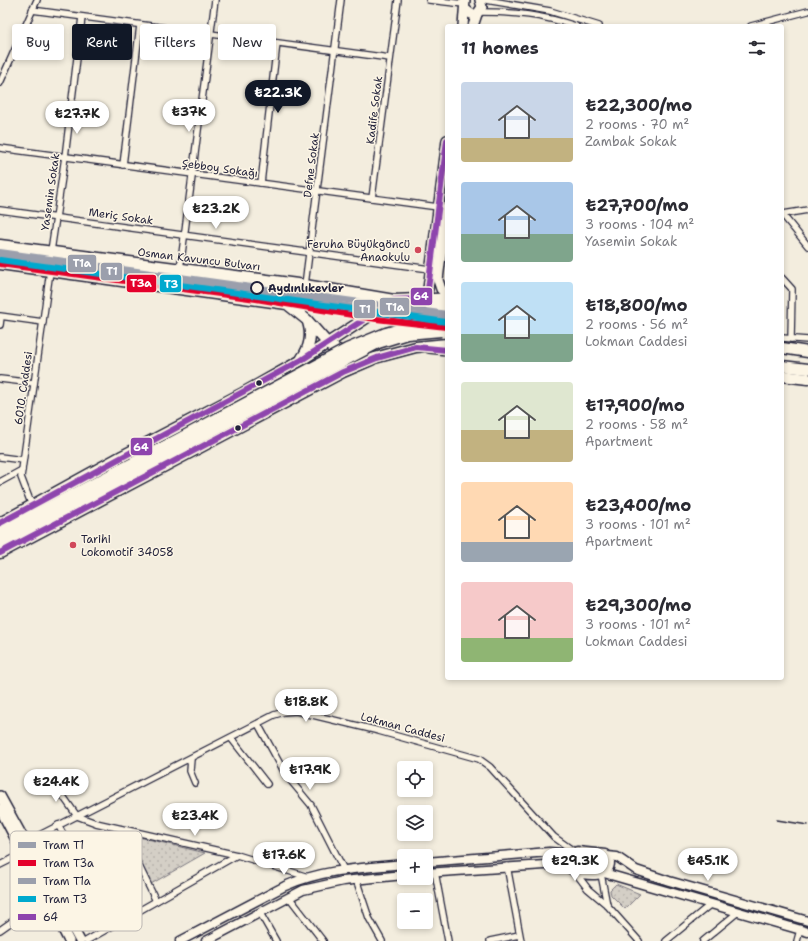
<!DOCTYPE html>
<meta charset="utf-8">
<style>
:root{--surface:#fff;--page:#f2f2f3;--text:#2b2b33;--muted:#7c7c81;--accent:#111827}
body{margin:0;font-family:"Shantell Sans",sans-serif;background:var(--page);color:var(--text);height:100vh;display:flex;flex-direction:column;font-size:15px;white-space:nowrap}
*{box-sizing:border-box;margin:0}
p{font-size:13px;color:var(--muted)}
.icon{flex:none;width:22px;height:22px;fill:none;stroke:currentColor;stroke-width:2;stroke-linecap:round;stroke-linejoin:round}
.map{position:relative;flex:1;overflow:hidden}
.details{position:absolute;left:445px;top:24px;width:339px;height:656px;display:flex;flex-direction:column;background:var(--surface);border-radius:4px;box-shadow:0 2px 6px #0003}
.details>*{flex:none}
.hud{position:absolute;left:12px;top:24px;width:373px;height:36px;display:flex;gap:8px}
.buttons{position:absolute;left:397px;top:761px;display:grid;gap:8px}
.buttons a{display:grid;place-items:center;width:36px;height:36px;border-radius:4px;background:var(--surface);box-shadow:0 2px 6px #0003;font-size:20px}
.price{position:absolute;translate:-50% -34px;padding:0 9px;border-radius:14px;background:#fff;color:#222;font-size:13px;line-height:26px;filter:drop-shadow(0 1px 2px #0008)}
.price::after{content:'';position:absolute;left:50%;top:24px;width:12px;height:9px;margin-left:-6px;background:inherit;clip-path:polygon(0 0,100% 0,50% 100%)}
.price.on{background:var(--accent);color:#fff}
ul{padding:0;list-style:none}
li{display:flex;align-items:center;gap:12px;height:100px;padding:0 16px}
li span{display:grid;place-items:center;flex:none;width:112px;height:80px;border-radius:4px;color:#555}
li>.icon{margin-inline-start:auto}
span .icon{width:48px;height:48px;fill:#fffc;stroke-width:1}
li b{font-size:17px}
h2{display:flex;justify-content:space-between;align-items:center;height:48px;padding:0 16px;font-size:17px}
.tag{padding:0 14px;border-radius:4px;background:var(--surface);box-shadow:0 2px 6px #0003;font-size:14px;line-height:36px}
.tag.on{background:var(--accent);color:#fff}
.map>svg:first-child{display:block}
</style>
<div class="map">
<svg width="808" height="941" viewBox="0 0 808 941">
<defs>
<pattern id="grass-dots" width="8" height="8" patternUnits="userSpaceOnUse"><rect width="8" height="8" fill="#d4cfc6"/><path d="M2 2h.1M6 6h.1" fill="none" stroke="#b6b1ab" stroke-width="1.8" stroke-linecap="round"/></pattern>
</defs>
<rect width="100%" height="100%" fill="#f3edde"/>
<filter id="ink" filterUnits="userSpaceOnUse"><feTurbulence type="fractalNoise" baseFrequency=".025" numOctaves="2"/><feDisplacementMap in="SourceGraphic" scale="8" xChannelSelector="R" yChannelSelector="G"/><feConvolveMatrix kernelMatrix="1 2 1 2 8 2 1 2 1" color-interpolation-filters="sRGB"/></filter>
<g filter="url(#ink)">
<g fill="url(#grass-dots)" stroke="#7b7880">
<polygon points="123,833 205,853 151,884"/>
<polygon points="581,856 600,858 604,861 604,865 600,869 579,867 575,865 575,860"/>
<polygon points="616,884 640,894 625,909 611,895 610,890"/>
</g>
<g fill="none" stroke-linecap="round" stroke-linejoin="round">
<defs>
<g id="street">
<polyline points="429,0 464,4"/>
<polyline points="486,0 550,11 599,26"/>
<polyline points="32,10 390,58"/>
<path d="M479 12C515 12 542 15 576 26"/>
<polyline points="751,26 808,11"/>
<polyline points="0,83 37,0"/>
<polyline points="0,148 438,207"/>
<polyline points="123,165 140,25"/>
<polyline points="261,183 277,43"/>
<polyline points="372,198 398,0"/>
<polyline points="0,210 430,269"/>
<polyline points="782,214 808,246"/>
<polyline points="783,214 808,210"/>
<polyline points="51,251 65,157 82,17"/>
<polyline points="180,269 215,0"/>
<polyline points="782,278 792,289 791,339"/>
<polyline points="305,285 341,0"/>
<polyline points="0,316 43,322"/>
<polyline points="0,325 1,317"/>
<polyline points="782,338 808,340"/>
<polyline points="0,379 34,383"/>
<polyline points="0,457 23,460"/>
<polyline points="0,482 22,470"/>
<polyline points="32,506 21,477 50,271"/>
<polyline points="258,724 286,775 311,805 344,870"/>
<polyline points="231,738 267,784"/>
<polyline points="191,759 190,771 195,783"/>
<polyline points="51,779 77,816 96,823 237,855 308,877"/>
<polyline points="58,825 114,925"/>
<polyline points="121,829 156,901"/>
<polyline points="26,842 274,715 284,712 296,711 375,730 479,759 490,767 554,837 575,852"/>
<polyline points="0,865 24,853"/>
<polyline points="507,866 521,941"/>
<polyline points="435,872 448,941"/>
<polyline points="575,872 588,889 607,905 639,941"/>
<polyline points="601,874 607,905"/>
<polyline points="356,879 369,918 382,941"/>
<polyline points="289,897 323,941"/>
<polyline points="260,913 276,941"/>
<polyline points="0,930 47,897"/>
<polyline points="86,941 237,855"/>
<polyline points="490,941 519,935"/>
<polyline points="666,941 711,904"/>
<polyline points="703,941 738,912"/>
<polyline points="797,941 800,930"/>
</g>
<g id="secondary">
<path d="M577 851 605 854 610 861C611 879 587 876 575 872 567 865 568 855 577 851Z"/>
<polyline points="607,856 617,857 636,870 669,881 808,921"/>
<polyline points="426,862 549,852 572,854"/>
<polyline points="426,873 560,864 573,870"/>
<polyline points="604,873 808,932"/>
<path d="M180 941 285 886C323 869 363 868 404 864"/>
<polyline points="206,941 303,890 343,881 404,875"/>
</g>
<g id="primary">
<polyline points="465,9 471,14 477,14 482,7 480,0"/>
<polyline points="463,26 465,0"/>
<polyline points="473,26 477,14"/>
<polyline points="447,207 438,280 441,289 447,295"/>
<polyline points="418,299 425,294 428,289 447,140"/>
<polyline points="418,299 447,298"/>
<polyline points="429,348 447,350"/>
<polyline points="0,796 80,941"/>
<polyline points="0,809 69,941"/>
</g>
<g id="highway">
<polyline points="0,245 305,285 394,300 447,307"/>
<polyline points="0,264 287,304 307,320 330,346 352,357 371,359 416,347 447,344"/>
<polyline points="782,348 808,352"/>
<path d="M302 358C310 347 312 335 308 322"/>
<polyline points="782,366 808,369"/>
<polyline points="782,376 808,379"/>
<polyline points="0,523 122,456 243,393 300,361 394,300 418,299"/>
<polyline points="0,533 184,436"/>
<polyline points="0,543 189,443"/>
<polyline points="0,553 343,372 371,360"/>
</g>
</defs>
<use href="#street" stroke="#22223b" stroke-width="8"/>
<use href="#secondary" stroke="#22223b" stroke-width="11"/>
<use href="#primary" stroke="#22223b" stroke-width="12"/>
<use href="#highway" stroke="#22223b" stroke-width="13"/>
<use href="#street" stroke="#fcf5e5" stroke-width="5.5"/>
<use href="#secondary" stroke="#fcf5e5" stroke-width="8"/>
<use href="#primary" stroke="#fcf5e5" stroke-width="9"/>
<use href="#highway" stroke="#fcf5e5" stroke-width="10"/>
<polyline stroke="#22223b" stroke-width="1.5" points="777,820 808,825"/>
<defs>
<g id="highway-bridge">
<polyline points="184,436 347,349 386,333 407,327 447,326"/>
<polyline points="189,443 378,343 407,334 441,331"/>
</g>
</defs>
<use href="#highway-bridge" stroke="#22223b" stroke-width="13" stroke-linecap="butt"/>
<use href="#highway-bridge" stroke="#fcf5e5" stroke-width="10"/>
<defs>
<g id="bus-1">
<polyline points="0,523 300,361 394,300 418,299 425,294 428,289 447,140"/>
<polyline points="0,553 343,372 377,358 416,347 447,350"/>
</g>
</defs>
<use href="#bus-1" stroke="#fcf5e5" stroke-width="9"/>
<use href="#bus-1" stroke="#8e44ad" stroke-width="6"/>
<defs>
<polyline id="tram-1" points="0,256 257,291 377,311 447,319"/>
<polyline id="tram-2" points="0,264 256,299 376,319 446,327"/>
<polyline id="tram-3" points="0,252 447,314"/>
<polyline id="tram-4" points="0,260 446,322"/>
</defs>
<use href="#tram-1" stroke="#fcf5e5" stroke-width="9"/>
<use href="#tram-2" stroke="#fcf5e5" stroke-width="9"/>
<use href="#tram-3" stroke="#fcf5e5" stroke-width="9"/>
<use href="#tram-4" stroke="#fcf5e5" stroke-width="9"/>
<use href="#tram-1" stroke="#9b9fac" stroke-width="6"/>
<use href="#tram-2" stroke="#e4002b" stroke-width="6"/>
<use href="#tram-3" stroke="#9b9fac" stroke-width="6"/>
<use href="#tram-4" stroke="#00a9ce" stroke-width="6"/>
</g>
</g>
<g fill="#d1495b" stroke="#fcf5e5" stroke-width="1.5">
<circle cx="418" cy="250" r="4"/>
<circle cx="73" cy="545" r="4"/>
</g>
<circle fill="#fcf5e5" stroke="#22223b" stroke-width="2" cx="257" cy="288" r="6"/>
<g fill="#22223b" stroke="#fcf5e5" stroke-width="1.5">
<circle cx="259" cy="383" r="3.5"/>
<circle cx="238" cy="428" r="3.5"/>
</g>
<g text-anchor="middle" stroke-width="3" stroke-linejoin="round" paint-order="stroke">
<g font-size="11" fill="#22223b" stroke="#fcf5e5">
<text transform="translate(374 110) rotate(-83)" y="4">Kadife Sokak</text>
<text transform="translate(311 165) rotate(-83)" y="4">Defne Sokak</text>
<text transform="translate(220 168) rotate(8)" y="4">Şebboy Sokağı</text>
<text transform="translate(50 192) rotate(-82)" y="4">Yasemin Sokak</text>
<text transform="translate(121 216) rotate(8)" y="4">Meriç Sokak</text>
<text transform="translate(199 259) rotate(7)" y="4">Osman Kavuncu Bulvarı</text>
<text transform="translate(23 388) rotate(-82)" y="4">6010. Caddesi</text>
<text transform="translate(403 727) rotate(15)" y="4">Lokman Caddesi</text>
</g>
<g font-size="11" fill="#22223b" stroke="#fcf5e5" text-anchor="end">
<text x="410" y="248">Feruha Büyükgöncü<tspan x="410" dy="13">Anaokulu</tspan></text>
<text x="81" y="543" text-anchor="start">Tarihi<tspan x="81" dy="13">Lokomotif 34058</tspan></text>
</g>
<g font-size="11" font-weight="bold" fill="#22223b" stroke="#fcf5e5" text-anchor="start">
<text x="268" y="292">Aydınlıkevler</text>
</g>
</g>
<rect x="10" y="831" width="132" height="100" rx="6" fill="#fcf5e5" stroke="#bbb6b2" stroke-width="1"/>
<rect x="18" y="842" width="18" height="6" fill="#9b9fac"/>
<rect x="18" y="860" width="18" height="6" fill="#e4002b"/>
<rect x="18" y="878" width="18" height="6" fill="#9b9fac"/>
<rect x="18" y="896" width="18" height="6" fill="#00a9ce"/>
<rect x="18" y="914" width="18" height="6" fill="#8e44ad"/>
<g font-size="11" fill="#22223b">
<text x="43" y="849">Tram T1</text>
<text x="43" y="867">Tram T3a</text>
<text x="43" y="885">Tram T1a</text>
<text x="43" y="903">Tram T3</text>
<text x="43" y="921">64</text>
</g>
<g stroke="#fcf5e5" stroke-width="1.5">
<rect x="67" y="254" width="30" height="19" rx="4" fill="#9b9fac"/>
<rect x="100" y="262" width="23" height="19" rx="4" fill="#9b9fac"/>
<rect x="126" y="274" width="31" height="19" rx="4" fill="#e4002b"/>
<rect x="159" y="274" width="23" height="19" rx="4" fill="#00a9ce"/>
<rect x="410" y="287" width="23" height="19" rx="4" fill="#8e44ad"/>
<rect x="379" y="297" width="31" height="19" rx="4" fill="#9b9fac"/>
<rect x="353" y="299" width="23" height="20" rx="4" fill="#9b9fac"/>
<rect x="130" y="437" width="23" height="19" rx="4" fill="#8e44ad"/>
</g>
<g font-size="11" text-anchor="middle" font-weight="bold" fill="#fff">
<text x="82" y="267">T1a</text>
<text x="112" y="275">T1</text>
<text x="141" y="287">T3a</text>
<text x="171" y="288">T3</text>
<text x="421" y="300">64</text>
<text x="395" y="311">T1a</text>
<text x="365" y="313">T1</text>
<text x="141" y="451">64</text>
</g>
</svg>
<div class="buttons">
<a><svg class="icon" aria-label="locate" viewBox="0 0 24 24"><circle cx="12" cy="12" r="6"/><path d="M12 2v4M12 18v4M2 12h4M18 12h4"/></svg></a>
<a><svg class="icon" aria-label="layers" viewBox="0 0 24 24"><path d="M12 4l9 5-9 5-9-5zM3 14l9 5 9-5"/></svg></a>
<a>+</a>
<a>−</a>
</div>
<b class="price on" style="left:278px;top:114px">₺22.3K</b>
<b class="price" style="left:189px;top:133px">₺37K</b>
<b class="price" style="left:77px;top:135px">₺27.7K</b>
<b class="price" style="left:216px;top:230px">₺23.2K</b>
<b class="price" style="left:306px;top:723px">₺18.8K</b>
<b class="price" style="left:310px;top:791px">₺17.9K</b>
<b class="price" style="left:56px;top:803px">₺24.4K</b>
<b class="price" style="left:195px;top:837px">₺23.4K</b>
<b class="price" style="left:284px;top:876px">₺17.6K</b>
<b class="price" style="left:575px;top:882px">₺29.3K</b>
<b class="price" style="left:708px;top:882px">₺45.1K</b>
<div class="hud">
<a class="tag">Buy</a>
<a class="tag on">Rent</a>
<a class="tag">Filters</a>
<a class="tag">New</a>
</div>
<section class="details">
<h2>11 homes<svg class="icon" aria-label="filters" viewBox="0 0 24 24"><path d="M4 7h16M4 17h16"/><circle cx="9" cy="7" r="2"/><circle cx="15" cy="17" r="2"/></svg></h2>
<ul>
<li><span style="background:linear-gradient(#c9d6e8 70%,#c2b280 0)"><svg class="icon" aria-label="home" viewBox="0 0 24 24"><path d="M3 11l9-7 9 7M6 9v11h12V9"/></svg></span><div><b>₺22,300/mo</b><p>2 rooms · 70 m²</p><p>Zambak Sokak</p></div></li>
<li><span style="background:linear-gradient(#a9c7e8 65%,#7fa58c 0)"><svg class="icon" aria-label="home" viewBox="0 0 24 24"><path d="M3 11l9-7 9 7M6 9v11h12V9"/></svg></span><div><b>₺27,700/mo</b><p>3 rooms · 104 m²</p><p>Yasemin Sokak</p></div></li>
<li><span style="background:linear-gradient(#bfe0f5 65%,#7fa58c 0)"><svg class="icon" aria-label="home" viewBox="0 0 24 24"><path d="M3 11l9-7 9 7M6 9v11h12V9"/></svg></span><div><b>₺18,800/mo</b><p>2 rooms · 56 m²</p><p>Lokman Caddesi</p></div></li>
<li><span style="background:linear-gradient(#dfe7d0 60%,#c2b280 0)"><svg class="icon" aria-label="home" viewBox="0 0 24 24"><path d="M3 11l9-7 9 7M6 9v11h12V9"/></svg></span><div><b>₺17,900/mo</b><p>2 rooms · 58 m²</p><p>Apartment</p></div></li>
<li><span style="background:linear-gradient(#ffd9b3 75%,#9aa5b1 0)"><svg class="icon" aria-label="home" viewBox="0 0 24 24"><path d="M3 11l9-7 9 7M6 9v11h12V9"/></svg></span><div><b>₺23,400/mo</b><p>3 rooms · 101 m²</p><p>Apartment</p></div></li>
<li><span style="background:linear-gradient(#f6c9c9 70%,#8fb573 0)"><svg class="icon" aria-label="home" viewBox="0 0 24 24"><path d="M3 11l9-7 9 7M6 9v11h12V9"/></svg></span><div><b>₺29,300/mo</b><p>3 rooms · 101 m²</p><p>Lokman Caddesi</p></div></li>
</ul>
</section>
</div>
